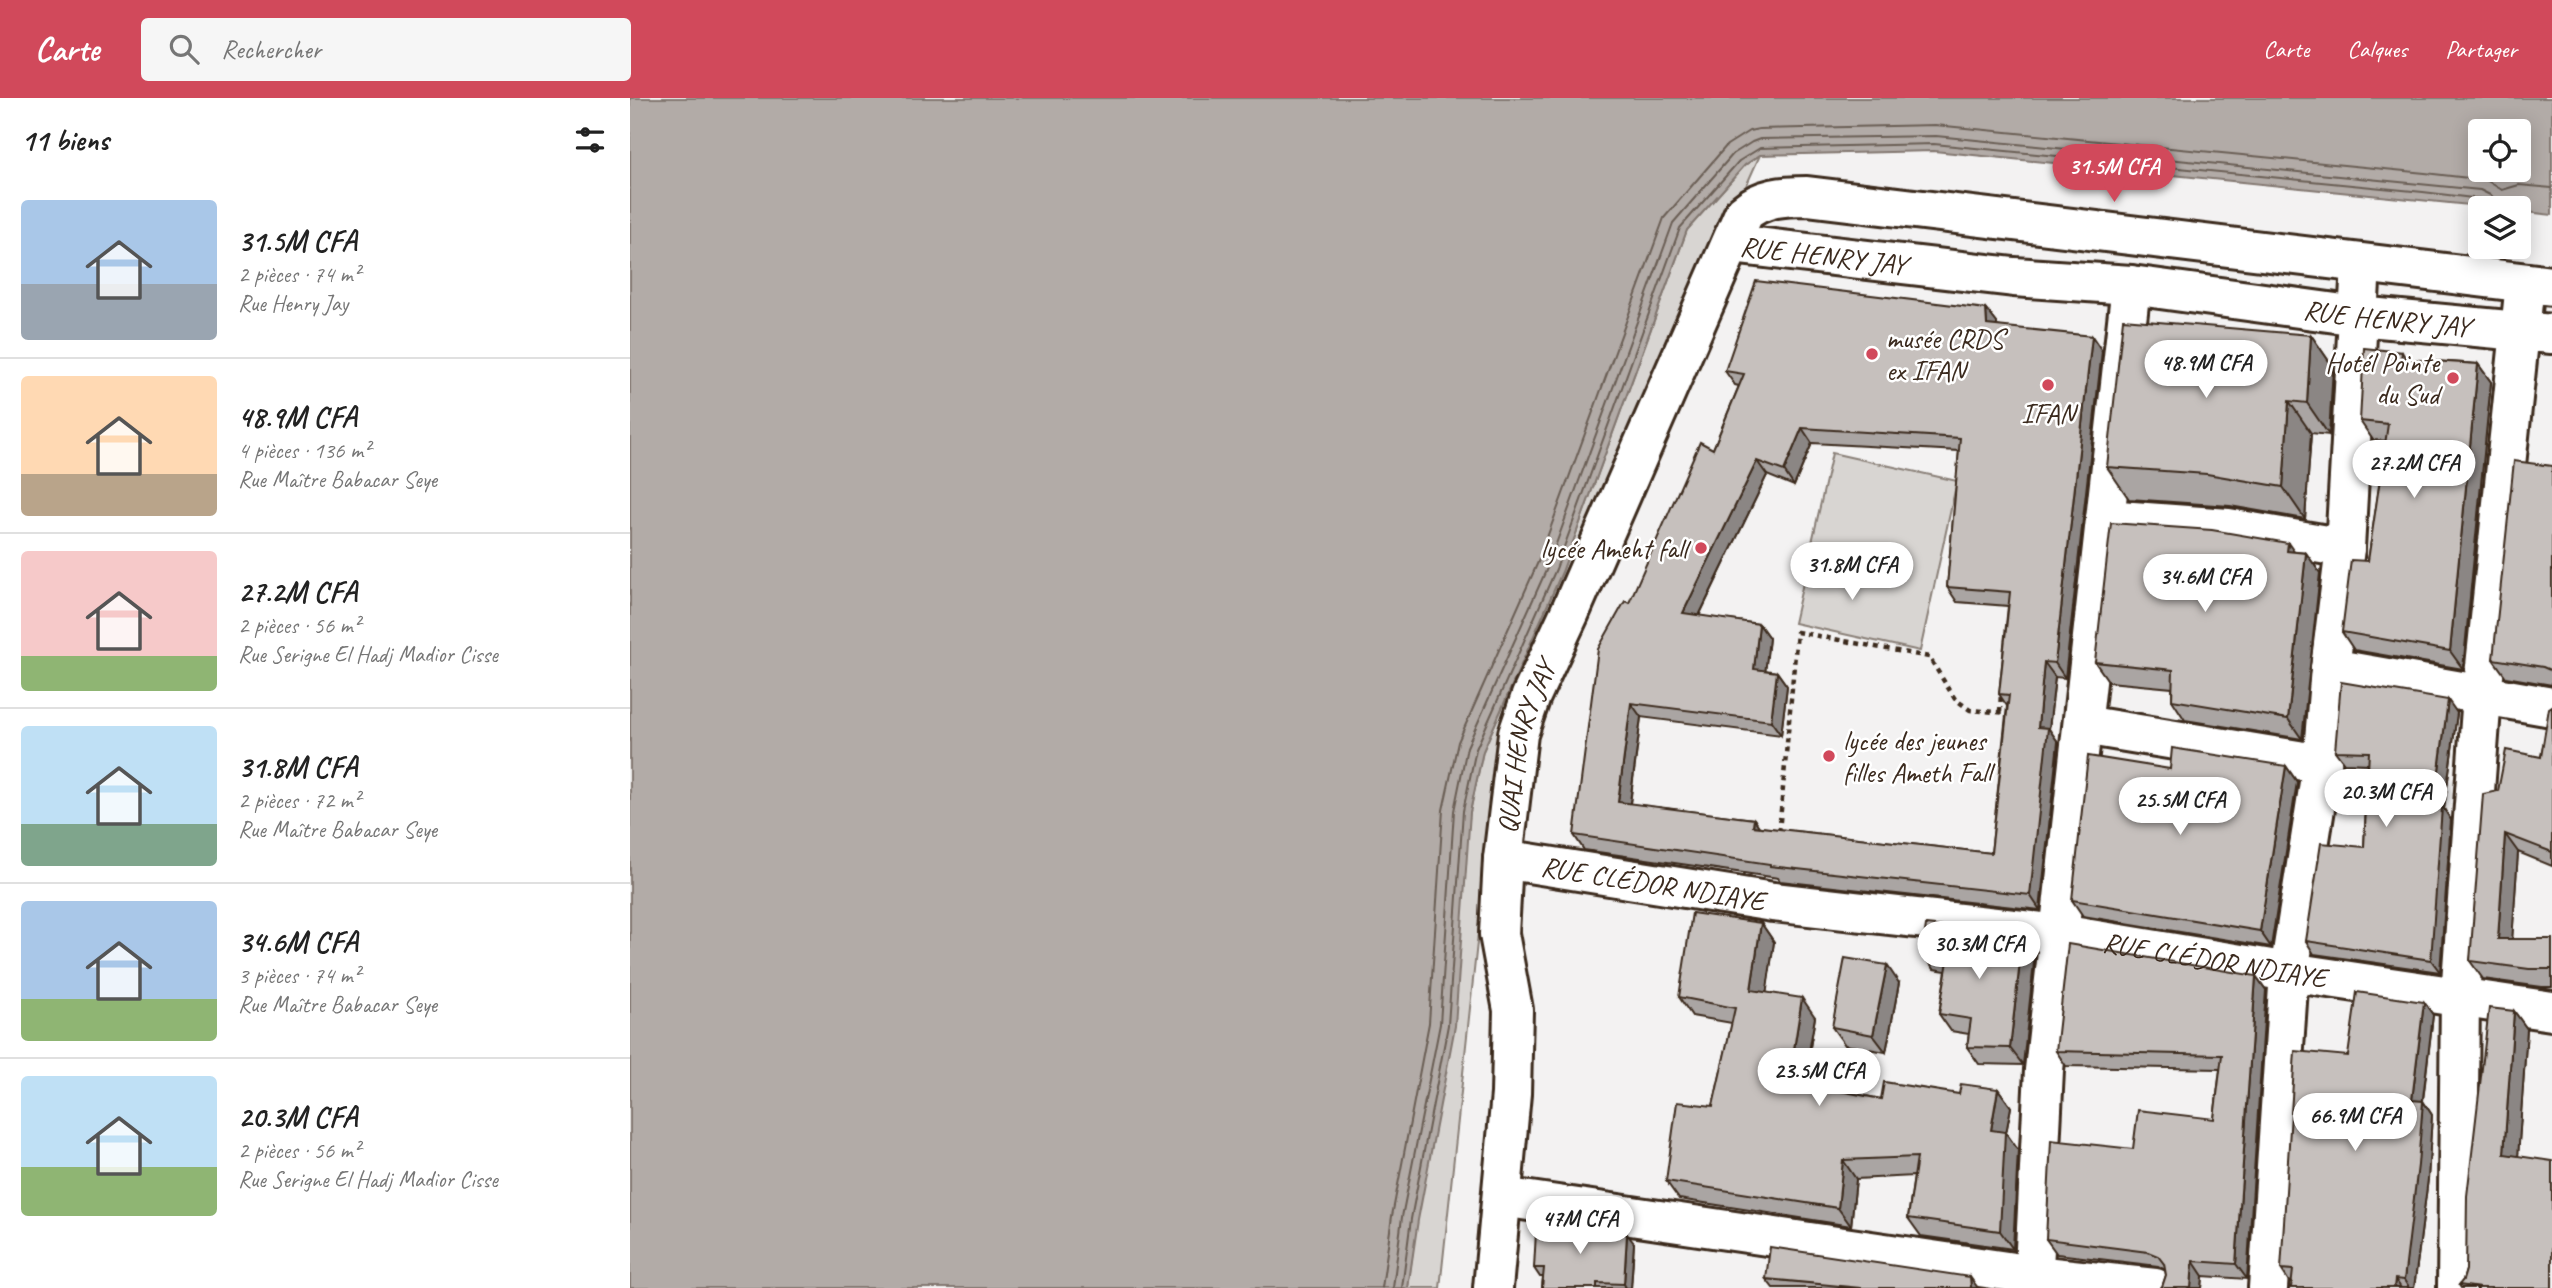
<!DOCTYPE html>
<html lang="fr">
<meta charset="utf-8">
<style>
:root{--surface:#fff;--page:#f6f6f6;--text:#222;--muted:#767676;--line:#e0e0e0;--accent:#d1495b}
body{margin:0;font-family:Caveat,sans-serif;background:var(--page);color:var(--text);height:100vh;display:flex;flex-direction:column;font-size:26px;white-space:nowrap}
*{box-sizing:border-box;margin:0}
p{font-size:23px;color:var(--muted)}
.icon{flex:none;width:38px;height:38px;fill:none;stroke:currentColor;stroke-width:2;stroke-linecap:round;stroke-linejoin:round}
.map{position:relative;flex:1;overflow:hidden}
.details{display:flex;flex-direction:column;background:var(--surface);width:630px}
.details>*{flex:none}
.controls{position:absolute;left:1838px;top:21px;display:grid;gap:14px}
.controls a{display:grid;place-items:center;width:63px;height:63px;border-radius:7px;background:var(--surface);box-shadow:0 4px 18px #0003;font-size:35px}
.price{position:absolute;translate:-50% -60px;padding:0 16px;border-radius:24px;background:#fff;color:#222;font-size:23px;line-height:46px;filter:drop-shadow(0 2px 4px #0008)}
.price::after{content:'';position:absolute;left:50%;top:42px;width:21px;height:16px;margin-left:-10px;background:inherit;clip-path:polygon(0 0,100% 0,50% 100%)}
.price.selected{background:var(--accent);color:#fff}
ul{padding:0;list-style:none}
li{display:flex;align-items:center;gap:21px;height:175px;padding:0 21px}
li+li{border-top:2px solid var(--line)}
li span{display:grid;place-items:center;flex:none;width:196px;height:140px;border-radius:7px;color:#555}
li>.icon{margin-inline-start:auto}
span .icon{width:84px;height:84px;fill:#fffc;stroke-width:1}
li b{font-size:30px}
h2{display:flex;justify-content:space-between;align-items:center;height:84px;padding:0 21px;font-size:30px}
header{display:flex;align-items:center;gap:42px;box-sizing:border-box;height:98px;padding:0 35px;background:var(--accent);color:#fff}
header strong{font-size:33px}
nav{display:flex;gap:38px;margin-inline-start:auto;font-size:24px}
.search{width:490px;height:63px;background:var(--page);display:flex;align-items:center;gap:18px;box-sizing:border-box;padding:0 24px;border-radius:7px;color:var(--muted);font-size:26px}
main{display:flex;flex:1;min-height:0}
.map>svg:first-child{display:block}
</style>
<header>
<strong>Carte</strong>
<div class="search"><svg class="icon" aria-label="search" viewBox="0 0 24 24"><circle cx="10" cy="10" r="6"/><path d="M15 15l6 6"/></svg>Rechercher</div>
<nav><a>Carte</a><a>Calques</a><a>Partager</a></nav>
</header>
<main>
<section class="details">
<h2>11 biens<svg class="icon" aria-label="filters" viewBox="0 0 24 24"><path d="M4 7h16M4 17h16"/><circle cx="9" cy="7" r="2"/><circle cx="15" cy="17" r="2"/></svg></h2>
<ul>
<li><span style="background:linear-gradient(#a9c7e8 60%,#9aa5b1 0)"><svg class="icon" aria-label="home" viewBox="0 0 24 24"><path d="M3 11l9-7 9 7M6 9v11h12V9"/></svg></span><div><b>31.5M CFA</b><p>2 pièces · 74 m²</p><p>Rue Henry Jay</p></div></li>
<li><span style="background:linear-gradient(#ffd9b3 70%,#b9a48a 0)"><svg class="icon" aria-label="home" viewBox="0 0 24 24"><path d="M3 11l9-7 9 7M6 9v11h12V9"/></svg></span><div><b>48.9M CFA</b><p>4 pièces · 136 m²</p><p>Rue Maître Babacar Seye</p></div></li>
<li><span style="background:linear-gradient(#f6c9c9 75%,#8fb573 0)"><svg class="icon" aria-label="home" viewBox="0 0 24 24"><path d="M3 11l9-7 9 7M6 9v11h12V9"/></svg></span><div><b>27.2M CFA</b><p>2 pièces · 56 m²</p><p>Rue Serigne El Hadj Madior Cisse</p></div></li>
<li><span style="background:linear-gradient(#bfe0f5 70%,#7fa58c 0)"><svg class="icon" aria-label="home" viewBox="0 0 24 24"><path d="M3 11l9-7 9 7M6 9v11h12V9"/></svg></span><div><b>31.8M CFA</b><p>2 pièces · 72 m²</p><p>Rue Maître Babacar Seye</p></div></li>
<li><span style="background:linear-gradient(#a9c7e8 70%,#8fb573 0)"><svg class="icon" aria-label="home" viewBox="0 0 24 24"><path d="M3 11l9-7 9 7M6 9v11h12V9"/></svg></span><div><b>34.6M CFA</b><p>3 pièces · 74 m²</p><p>Rue Maître Babacar Seye</p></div></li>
<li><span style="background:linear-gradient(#bfe0f5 65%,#8fb573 0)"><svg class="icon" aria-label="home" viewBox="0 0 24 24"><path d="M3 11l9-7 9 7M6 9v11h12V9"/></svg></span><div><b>20.3M CFA</b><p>2 pièces · 56 m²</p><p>Rue Serigne El Hadj Madior Cisse</p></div></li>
</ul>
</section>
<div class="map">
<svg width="1922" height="1190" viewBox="0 0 1922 1190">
<rect width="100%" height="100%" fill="#f3f2f2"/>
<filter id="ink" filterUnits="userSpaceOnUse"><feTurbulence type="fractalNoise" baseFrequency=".0143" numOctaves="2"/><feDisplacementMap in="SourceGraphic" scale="14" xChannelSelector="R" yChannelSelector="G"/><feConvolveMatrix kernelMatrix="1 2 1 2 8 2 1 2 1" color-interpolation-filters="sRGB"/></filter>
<g filter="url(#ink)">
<g fill="#d8d5d2" stroke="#8a8078" stroke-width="2">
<polygon points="1130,57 869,639 810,1190 778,1190 840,714 853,653 932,474 1057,132 1115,67"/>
<polygon points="1202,355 1327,383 1290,553 1164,525"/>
</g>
<path fill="#b2aba7" stroke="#827770" stroke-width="2" fill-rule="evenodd" d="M0 0H1922V117L1888 113V110H1869L1304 53 1130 57 1115 67 1057 132 932 474 853 653 840 714 825 928 788 1122 778 1190H0ZM1850 33H1888V72H1850Z"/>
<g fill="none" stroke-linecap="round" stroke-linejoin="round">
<g stroke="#6b5e55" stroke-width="2">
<polyline points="752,1190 762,1118 799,925 813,712 828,644 908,464 1034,120 1097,47 1119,33 1129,31 1305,27 1795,75 1856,82 1872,92 1889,87 1922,90"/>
<polyline points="763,1190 772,1119 810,926 824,713 837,649 918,468 1043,125 1103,56 1122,44 1130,41 1306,38 1850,92 1862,98 1866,110"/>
<polyline points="772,1190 781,1121 818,927 833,713 846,651 926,471 1050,130 1109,63 1130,50 1304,46 1793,94 1851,101 1855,104 1857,110"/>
</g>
<defs>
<g id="minor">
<path id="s1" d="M1101 146 1384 179 1501 187 1728 218 1922 236"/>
<polyline points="1475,421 1598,430 1715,450"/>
<polyline points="1700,570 1922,609"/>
<polyline points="1453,627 1692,666"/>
<path id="s2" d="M873 761 1143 804 1430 836 1659 874 1922 913"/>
<polyline points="872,1099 1404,1177 1525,1190"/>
<path id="s3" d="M863 1190 881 996 883 912 869 836 873 761 888 636 901 598 940 514 1114 115C1132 99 1154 98 1177 98L1922 188"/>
<polyline points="1403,1190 1414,972 1501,187"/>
<polyline points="1638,1190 1659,874 1692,666 1700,570 1715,450 1731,166"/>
<polyline points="1827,1190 1830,898 1852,597 1895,185"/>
</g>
</defs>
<use href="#minor" stroke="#3b2a1e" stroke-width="44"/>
<g stroke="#3b2a1e" stroke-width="4.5" stroke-dasharray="5 5" stroke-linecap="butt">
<polyline points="1370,614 1371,594"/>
<polyline points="1149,734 1167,534 1299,559 1325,601 1340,612 1379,615"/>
</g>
<use href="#minor" stroke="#fff" stroke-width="38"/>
</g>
<g fill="#aaa5a3" stroke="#3b2a1e" stroke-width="2" fill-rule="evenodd">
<path d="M1356 211 1367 225V228L1472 253 1435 580 1425 579 1419 631 1428 644 1410 812 1150 783 1148 780 954 752 944 737 1083 351 1109 288 1105 287 1095 273ZM1182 345 1329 353 1317 489 1327 504 1378 508 1369 596 1377 608 1361 755 1129 729 1124 721 1000 706 1011 619 1151 637 1157 588 1147 574 1135 572 1139 540 1129 526 1069 518 1137 377 1164 388Z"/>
<polygon points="1681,237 1703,269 1699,337 1681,335 1675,421 1600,408 1499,401 1477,369"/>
<polygon points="1772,254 1776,261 1848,266 1861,284 1833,571 1724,552 1712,534 1738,463 1756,343 1743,342 1730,323"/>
<polygon points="1922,368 1922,587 1876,579 1863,561"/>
<polygon points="1665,454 1676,455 1690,475 1672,641 1555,622 1542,602 1542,590 1479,584 1465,564"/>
<polygon points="1922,608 1922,768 1888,754 1882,841 1922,841 1922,889 1912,889 1853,881 1840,863 1868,693 1911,659"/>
<polygon points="1827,615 1814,711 1821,722 1810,874 1684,856 1676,843 1734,749 1738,666 1714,665 1705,653"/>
<polygon points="1656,668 1667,684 1641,849 1453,818 1442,802 1540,671"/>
<polygon points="1131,825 1144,844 1136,895 1185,919 1174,986 1251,1001 1329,996 1368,991 1381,1009 1376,1035 1388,1052 1383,1151 1291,1138 1278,1120 1284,1078 1226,1081 1221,1128 1049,1101 1036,1083 1083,1008 1102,925 1062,918 1049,899"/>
<polygon points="1393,838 1405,855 1393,967 1349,966 1337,949 1339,936 1321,933 1309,916 1316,873 1304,871 1292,854"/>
<polygon points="1626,878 1636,892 1617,1181 1573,1178 1572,1190 1530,1190 1532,1189 1536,1177 1535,1172 1528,1168 1427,1156 1416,1141 1584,1021 1590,971 1436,968 1426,953"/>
<polygon points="1269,885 1256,954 1215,947 1202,929"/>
<polygon points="1794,904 1803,917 1793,1003 1802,1017 1798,1081 1784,1190 1661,1190 1662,1185 1660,1185 1651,1171 1718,958"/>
<polygon points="1884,913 1897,931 1888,1058 1922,1190 1831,1190 1829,1187 1833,1182 1836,1172"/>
<polygon points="917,1135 981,1135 1004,1145 1001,1190 912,1190 913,1179 910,1179 904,1170"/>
<polygon points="1136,1181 1348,1190 1143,1190"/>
</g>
<g fill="#8b8684" stroke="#3b2a1e" stroke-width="2">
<polygon points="1356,211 1367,225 1367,242 1357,227"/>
<polygon points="1681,237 1703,269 1699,337 1677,305"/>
<polygon points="1462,238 1472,253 1435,580 1425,565"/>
<polygon points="1848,266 1861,284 1833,571 1820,553"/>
<polygon points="1659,303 1681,335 1675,421 1653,389"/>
<polygon points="1172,330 1182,345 1164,388 1154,373"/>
<polygon points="1127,363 1137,377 1063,530 1053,515"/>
<polygon points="1658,445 1672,465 1657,453"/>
<polygon points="1676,455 1690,475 1672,641 1658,621"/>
<polygon points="1129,526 1139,540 1134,585 1124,571"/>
<polygon points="1414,564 1425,579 1419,631 1428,644 1410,812 1400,797 1408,629"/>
<polygon points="1147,574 1157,588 1151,637 1141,623"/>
<polygon points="1818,602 1827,615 1814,711 1821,722 1810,874 1801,862 1804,711"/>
<polygon points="1001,605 1011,619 998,719 988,704"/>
<polygon points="1656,668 1667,684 1641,849 1630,833"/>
<polygon points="1124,721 1134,736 1123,728"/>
<polygon points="1875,736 1888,754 1881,859 1868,841"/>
<polygon points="1131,825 1144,844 1134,911 1121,892"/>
<polygon points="1393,838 1405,855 1393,967 1380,950"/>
<polygon points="1257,867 1269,885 1256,954 1243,937"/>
<polygon points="1626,878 1636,892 1617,1181 1606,1166"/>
<polygon points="1172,900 1185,919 1171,1001 1159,983"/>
<polygon points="1794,904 1803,917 1791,1016 1782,1002"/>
<polygon points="1884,913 1897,931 1887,1074 1874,1056"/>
<polygon points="1368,991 1381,1009 1376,1035 1388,1052 1383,1151 1370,1133 1361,1032"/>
<polygon points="1793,1003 1802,1017 1798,1081 1784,1190 1779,1190 1774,1182"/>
<polygon points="1213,1062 1226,1081 1221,1128 1208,1110"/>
<polygon points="997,1136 1004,1145 1001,1190 996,1190 994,1186"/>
<polygon points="1563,1163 1573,1178 1572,1190 1561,1190"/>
<polygon points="1340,1179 1348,1190 1341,1190"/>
<polygon points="1765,1181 1771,1190 1764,1190"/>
</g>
<g fill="#c6c0bd" stroke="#3b2a1e" stroke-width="2" fill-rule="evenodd">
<path d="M1126 183 1356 211 1357 227 1462 238 1425 565 1414 564 1408 629 1418 630 1400 797 1140 768V766L944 737 968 551 995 503 999 505 1070 344 1083 351 1114 276 1095 273ZM1172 330 1330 340 1317 489 1380 494 1369 596 1379 597 1361 755 1123 728 1124 721 988 704 1001 605 1141 623 1147 574 1124 571 1129 526 1053 515 1127 363 1154 373Z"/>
<polygon points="1493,221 1681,237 1677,305 1659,303 1653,389 1577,376 1477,369"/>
<polygon points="1734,250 1772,254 1771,261 1848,266 1820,553 1712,534 1721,462 1738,463 1758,326 1730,323"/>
<polygon points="1884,363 1922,368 1922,573 1913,569 1863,561"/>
<polygon points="1481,425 1582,432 1658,445 1657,453 1676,455 1658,621 1542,602 1543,572 1465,564"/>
<polygon points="1711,584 1818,602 1804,711 1812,709 1801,862 1676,843 1691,745 1734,749 1739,654 1705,653"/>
<polygon points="1922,608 1922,754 1875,736 1868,841 1922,841 1922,871 1899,871 1840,863 1853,696 1868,693 1876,652 1911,659 1919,610"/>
<polygon points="1542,650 1656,668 1630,833 1442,802 1458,658 1540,671"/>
<polygon points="1062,815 1131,825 1121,892 1172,900 1159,983 1251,1001 1254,984 1329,996 1331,986 1368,991 1361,1032 1375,1034 1370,1133 1278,1120 1287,1059 1213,1062 1208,1110 1036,1083 1047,1004 1083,1008 1105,910 1049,899"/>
<polygon points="1296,827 1393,838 1380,950 1337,949 1341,921 1309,916 1319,857 1292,854"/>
<polygon points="1438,846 1626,878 1606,1166 1563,1163 1561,1190 1530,1190 1532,1189 1536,1177 1534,1166 1528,1158 1518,1154 1416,1141 1421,1042 1503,1051 1508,1012 1584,1021 1592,957 1426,953"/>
<polygon points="1215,860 1257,867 1243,937 1202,929"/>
<polygon points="1727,894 1794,904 1782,1002 1793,1003 1788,1067 1774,1182 1765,1181 1764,1190 1661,1190 1663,1172 1651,1171 1665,953 1718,958"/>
<polygon points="1859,910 1884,913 1874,1056 1922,1063 1922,1190 1850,1190 1829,1187 1833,1182 1836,1172 1837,1098"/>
<polygon points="917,1122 976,1128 975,1135 997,1136 994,1186 967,1185 967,1190 912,1190 914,1170 904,1170 906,1134 917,1135"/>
<polygon points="1140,1149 1340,1179 1341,1190 1231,1190 1136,1181"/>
</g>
</g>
<g fill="#d1495b" stroke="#fff" stroke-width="2.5">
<circle cx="1242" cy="256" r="7"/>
<circle cx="1823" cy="280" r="7"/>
<circle cx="1418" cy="287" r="7"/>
<circle cx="1071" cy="450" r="7"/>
<circle cx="1199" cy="658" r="7"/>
</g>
<g text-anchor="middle" stroke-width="5" stroke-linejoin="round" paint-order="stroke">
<g font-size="28" fill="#3b2a1e" stroke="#fff">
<text dy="10" stroke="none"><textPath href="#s1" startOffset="93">RUE HENRY JAY</textPath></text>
<text dy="10" stroke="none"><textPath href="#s1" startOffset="660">RUE HENRY JAY</textPath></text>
<text dy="10" stroke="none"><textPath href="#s3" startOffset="546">QUAI HENRY JAY</textPath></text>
<text dy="10" stroke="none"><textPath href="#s2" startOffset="152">RUE CLÉDOR NDIAYE</textPath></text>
<text dy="10" stroke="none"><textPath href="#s2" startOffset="719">RUE CLÉDOR NDIAYE</textPath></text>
</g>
<g font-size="28" fill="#3b2a1e" stroke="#fff" text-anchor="start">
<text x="1256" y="250">musée CRDS<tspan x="1256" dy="32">ex IFAN</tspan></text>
<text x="1809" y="274" text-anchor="end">Hotél Pointe<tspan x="1809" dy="32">du Sud</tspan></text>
<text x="1418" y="325" text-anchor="middle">IFAN</text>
<text x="1057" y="460" text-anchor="end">lycée Ameht fall</text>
<text x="1213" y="652">lycée des jeunes<tspan x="1213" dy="32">filles Ameth Fall</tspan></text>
</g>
</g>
</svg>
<div class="controls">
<a><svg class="icon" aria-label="locate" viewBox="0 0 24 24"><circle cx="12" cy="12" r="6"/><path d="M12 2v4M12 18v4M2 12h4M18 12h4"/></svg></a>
<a><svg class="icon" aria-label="layers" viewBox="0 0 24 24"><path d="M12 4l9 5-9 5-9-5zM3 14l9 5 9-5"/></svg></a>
</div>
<b class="price selected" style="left:1484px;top:106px">31.5M CFA</b>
<b class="price" style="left:1576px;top:302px">48.9M CFA</b>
<b class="price" style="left:1784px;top:402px">27.2M CFA</b>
<b class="price" style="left:1222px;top:504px">31.8M CFA</b>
<b class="price" style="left:1575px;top:516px">34.6M CFA</b>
<b class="price" style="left:1756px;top:731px">20.3M CFA</b>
<b class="price" style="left:1550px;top:739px">25.5M CFA</b>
<b class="price" style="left:1349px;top:883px">30.3M CFA</b>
<b class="price" style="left:1189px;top:1010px">23.5M CFA</b>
<b class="price" style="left:1725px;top:1055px">66.9M CFA</b>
<b class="price" style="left:950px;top:1158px">47M CFA</b>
</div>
</main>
